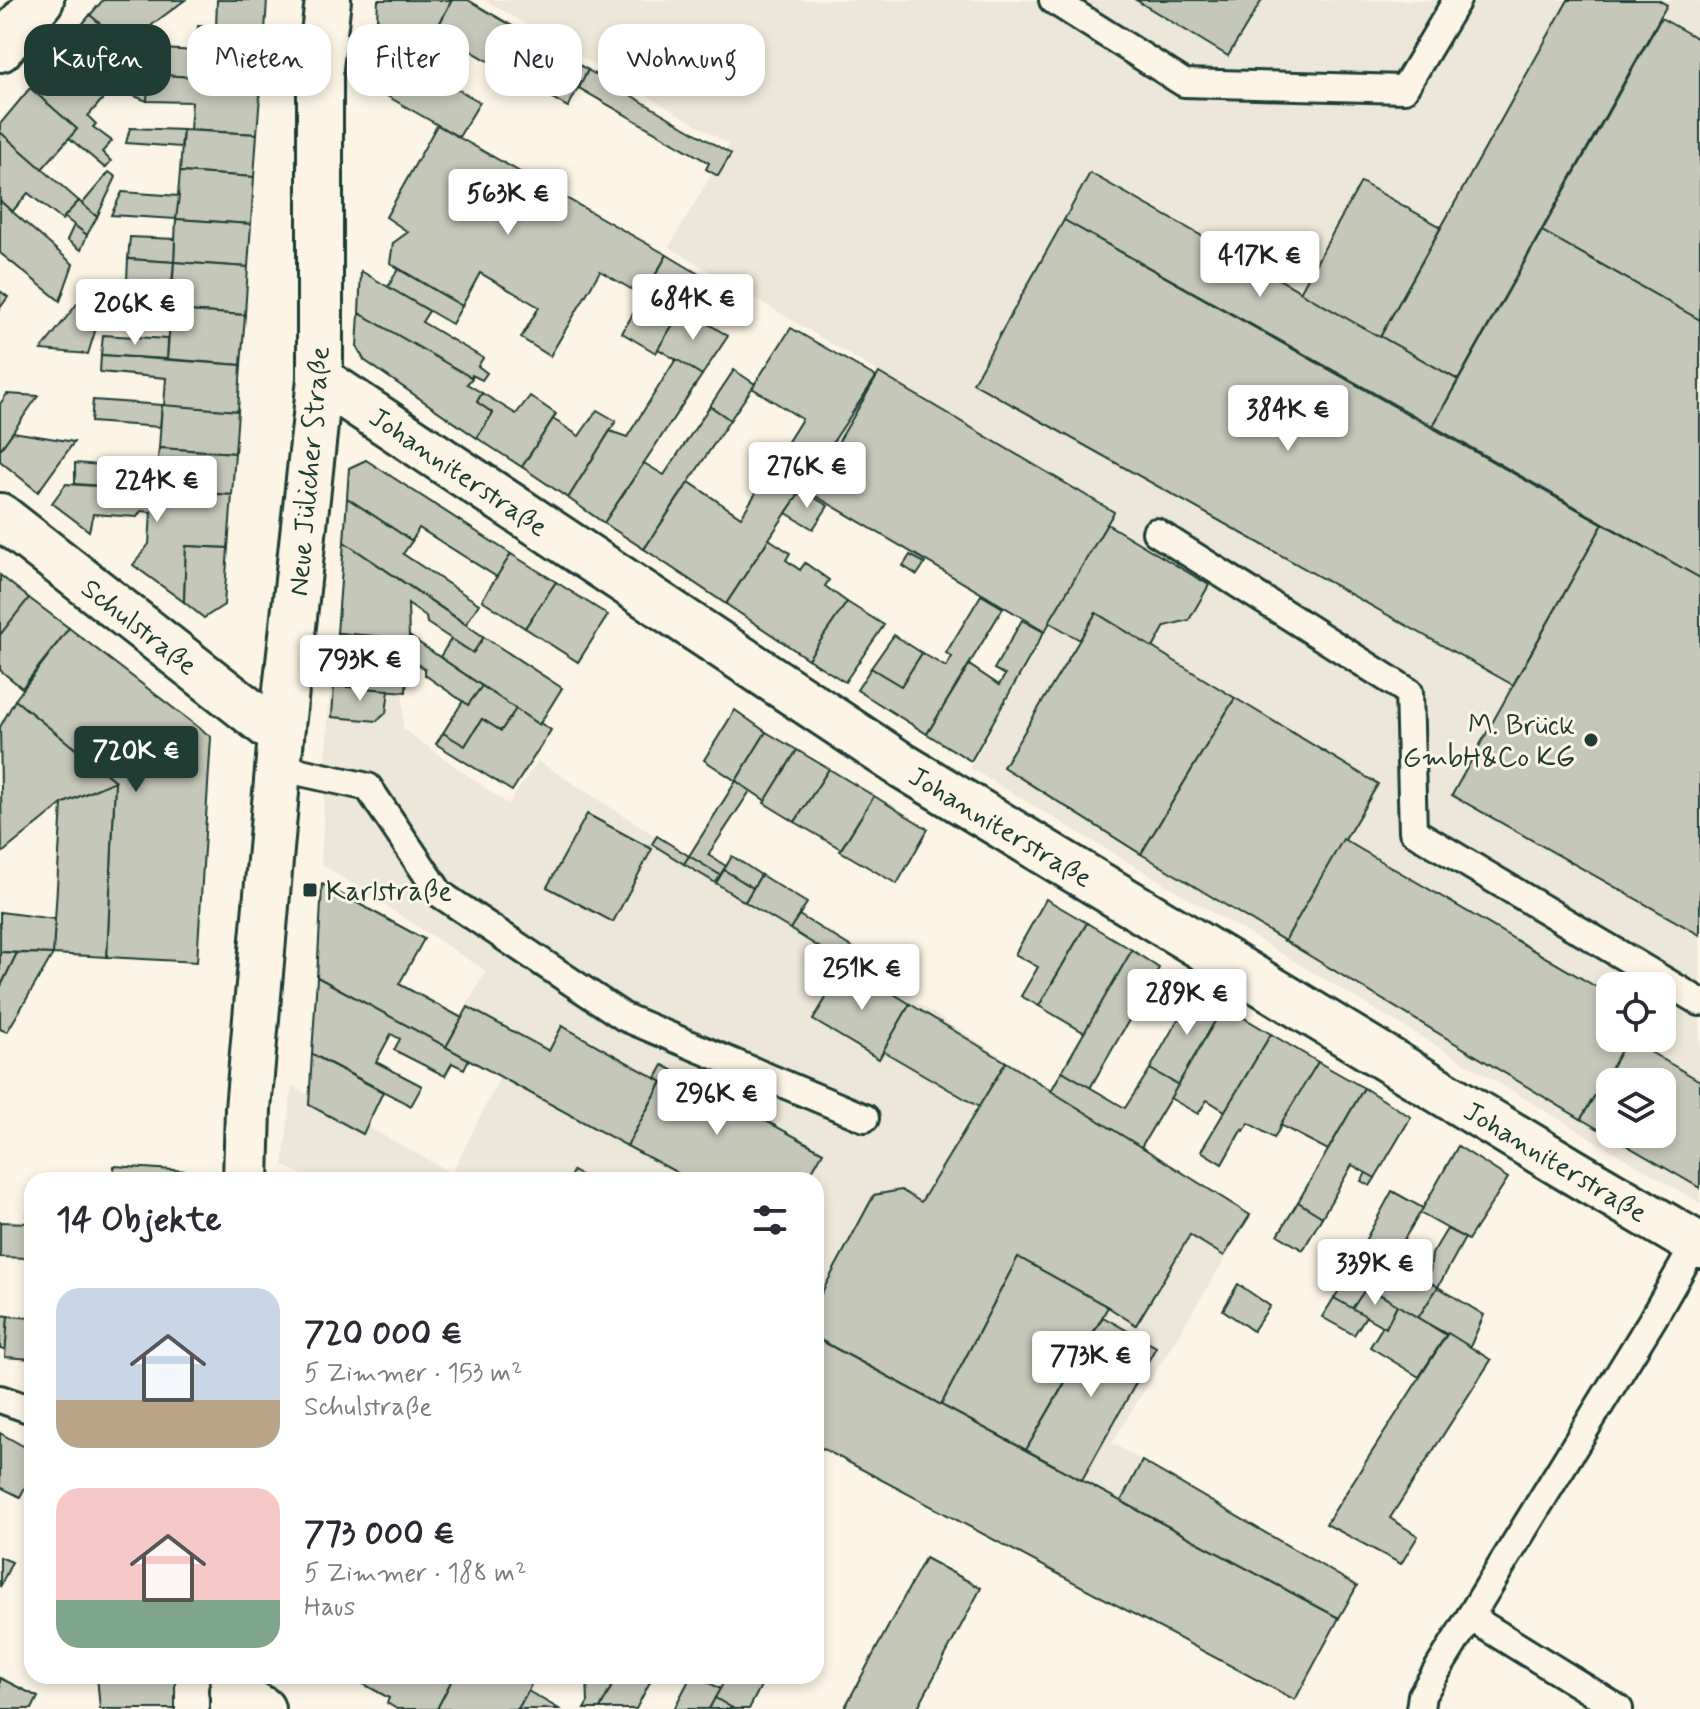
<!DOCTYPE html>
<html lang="de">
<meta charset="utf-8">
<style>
:root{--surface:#fff;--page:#f7f7f7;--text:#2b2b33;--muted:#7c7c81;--accent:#1f3d34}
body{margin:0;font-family:Mynerve,sans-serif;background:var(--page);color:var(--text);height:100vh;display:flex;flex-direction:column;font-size:30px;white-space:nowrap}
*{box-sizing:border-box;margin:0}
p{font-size:26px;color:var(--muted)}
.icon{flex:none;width:44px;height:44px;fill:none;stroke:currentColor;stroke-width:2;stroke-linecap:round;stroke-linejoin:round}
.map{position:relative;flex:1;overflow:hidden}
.sheet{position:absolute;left:24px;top:1172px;width:800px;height:512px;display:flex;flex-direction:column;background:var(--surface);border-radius:24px;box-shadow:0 4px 12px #0003}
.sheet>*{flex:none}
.top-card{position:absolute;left:24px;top:24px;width:800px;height:72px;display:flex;gap:16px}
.fabs{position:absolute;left:1596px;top:972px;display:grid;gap:16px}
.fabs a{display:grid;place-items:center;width:80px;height:80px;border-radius:16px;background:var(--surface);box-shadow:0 4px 12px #0003;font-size:40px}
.price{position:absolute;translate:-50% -68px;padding:0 18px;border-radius:8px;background:#fff;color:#222;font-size:26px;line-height:52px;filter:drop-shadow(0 2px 4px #0008)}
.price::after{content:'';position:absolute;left:50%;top:48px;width:24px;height:18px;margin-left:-12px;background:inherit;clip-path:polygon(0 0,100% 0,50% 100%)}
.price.current{background:var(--accent);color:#fff}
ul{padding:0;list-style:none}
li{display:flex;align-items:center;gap:24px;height:200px;padding:0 32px}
li span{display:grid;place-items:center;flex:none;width:224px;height:160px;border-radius:24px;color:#555}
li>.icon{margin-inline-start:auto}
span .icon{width:96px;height:96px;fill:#fffc;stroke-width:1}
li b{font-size:34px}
h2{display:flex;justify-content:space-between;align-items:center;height:96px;padding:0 32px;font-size:34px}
.pill{padding:0 28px;border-radius:24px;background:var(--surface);box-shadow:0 4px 12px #0003;font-size:28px;line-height:72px}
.pill.current{background:var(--accent);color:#fff}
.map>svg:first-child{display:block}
</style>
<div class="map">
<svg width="1700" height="1709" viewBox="0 0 1700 1709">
<rect width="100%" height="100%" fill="#fcf5e5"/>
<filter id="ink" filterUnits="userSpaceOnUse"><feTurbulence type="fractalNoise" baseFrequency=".0125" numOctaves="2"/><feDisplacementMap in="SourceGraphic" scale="16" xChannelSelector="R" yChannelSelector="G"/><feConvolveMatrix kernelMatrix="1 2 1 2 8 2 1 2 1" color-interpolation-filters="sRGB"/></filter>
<g filter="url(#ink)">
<g fill="#ece7d8" fill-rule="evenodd">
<path d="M485 0H1700V1203L970 768 1046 632 807 491 877 371 669 247 729 144ZM1610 986H1662V1038H1610ZM1610 1082H1662V1134H1610Z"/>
<polygon points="330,681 403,687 403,729 508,804 538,761 1250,1215 1256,1208 1112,1443 1357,1586 1295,1700 816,1445 816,1180 312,1180 283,1165 292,1086 452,1173 504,1069 449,1037 486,971 321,864"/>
</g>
<g fill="#c5c7b9" stroke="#1f3d34" stroke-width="2" fill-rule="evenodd">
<polygon points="103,0 185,0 153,24 131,51 90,15"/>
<polygon points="217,0 267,0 265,31 216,28"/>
<polygon points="378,0 452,0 427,47 377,19"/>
<polygon points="452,0 468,0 562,55 542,92 466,48 468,44 440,23"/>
<polygon points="1136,0 1262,0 1228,56"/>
<polygon points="1568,0 1658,0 1667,5 1458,380 1380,337"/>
<polygon points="90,15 150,66 147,101 117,89 127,77 120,72 105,91 58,53"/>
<polygon points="1661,18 1700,40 1700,320 1542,231"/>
<polygon points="377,19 437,53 427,72 480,102 459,137 373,88"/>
<polygon points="198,26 265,31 261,82 193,77"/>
<polygon points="162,49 196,51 193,77 161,75"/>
<polygon points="58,53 107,94 88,116 96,124 93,127 112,141 102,152 111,161 105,168 69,138 77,129 30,88"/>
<polygon points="562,55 588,70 568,107 542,92"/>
<polygon points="588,70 731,154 718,176 706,169 709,163 579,88"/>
<polygon points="149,74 261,82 257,134 190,130 192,102 147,101"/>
<polygon points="30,88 77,129 42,169 0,132 0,124"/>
<polygon points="437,125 667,255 643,296 600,271 550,356 521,338 539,307 480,273 462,306 390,263 393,243 408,232 386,217"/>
<polygon points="130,128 183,130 181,147 126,143"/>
<polygon points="183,130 257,134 254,177 180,172"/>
<polygon points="0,132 79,201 62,220 28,193 12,212 0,201"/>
<polygon points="109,172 116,177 97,217 82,204"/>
<polygon points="180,172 254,177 251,224 176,219"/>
<polygon points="1090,173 1458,380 1433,426 1064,220"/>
<polygon points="1361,182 1441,227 1380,337 1300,292"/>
<polygon points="122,192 179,196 176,219 111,215"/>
<polygon points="0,201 73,264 60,301 0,253"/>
<polygon points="79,201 97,217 87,235 64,217"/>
<polygon points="176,219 251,224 248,267 174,262"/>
<polygon points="1064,220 1603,524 1513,685 973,383"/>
<polygon points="74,225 87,235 81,250 67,240"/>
<polygon points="1542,231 1700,320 1700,578 1433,426"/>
<polygon points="130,237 175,239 174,262 128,259"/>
<polygon points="667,255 702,276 656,353 622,333"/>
<polygon points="128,259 174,262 172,283 127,280"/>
<polygon points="174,262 248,267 245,315 171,310"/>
<polygon points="398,269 462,306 452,324 388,287"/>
<polygon points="361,271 429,311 422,322 483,358 478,366 487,373 482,380 472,375 472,378 359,313"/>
<polygon points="702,276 736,296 720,317 690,297"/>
<polygon points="0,291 8,297 0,308"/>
<polygon points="77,304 103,305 88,354 41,350"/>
<polygon points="683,308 728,336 702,375 658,349"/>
<polygon points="171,310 245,315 241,365 167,359"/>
<polygon points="359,313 472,378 467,384 482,393 477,402 493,413 477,438 364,360 357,347"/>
<polygon points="791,328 876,377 726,604 644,549 689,482 741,517 802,419 752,388"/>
<polygon points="103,335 168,339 167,359 101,355"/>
<polygon points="101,355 241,365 238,411 164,406 166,378 100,372"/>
<polygon points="676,359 702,375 604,523 568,498 610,431 627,437"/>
<polygon points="734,370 755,384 730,420 710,406"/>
<polygon points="879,373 1114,512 1045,631 809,492"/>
<polygon points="482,393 516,414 530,396 556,414 522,467 477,438 493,413 477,402"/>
<polygon points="7,394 38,396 0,450 0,404"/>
<polygon points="93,400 162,405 160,427 91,422"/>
<polygon points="162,405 238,411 235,453 159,448"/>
<polygon points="710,406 730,420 644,549 604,523 644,463 664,475"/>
<polygon points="597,410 616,421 568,498 522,467 553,419 579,436"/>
<polygon points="13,432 74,442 38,492 0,461 0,450"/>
<polygon points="159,448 235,453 232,495 75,484 75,463 157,469"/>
<polygon points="366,460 511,554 497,577 419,528 412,541 347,498 349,468"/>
<polygon points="66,484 232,495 228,548 186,546 184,602 133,565 149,544 151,512 141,511 137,517 93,514 89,531 52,503"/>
<polygon points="802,490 828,506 813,529 786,513"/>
<polygon points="347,498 412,541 403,554 479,604 466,624 344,542"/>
<polygon points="1107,524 1209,585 1189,620 1165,626 1153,648 1096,613 1080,640 1049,622"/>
<polygon points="1603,524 1700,578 1700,935 1452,795"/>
<polygon points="769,539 790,553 786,560 800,570 805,563 829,580 825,586 847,602 808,659 726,604"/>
<polygon points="344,542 484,637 473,653 427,623 426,617 408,604 409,639 337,633"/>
<polygon points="186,546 228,548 224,605 204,618 184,602"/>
<polygon points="511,554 556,582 525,628 482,600"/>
<polygon points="910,555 925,563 917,575 903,566"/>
<polygon points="0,575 29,598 0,635"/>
<polygon points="556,582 608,615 578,662 525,628"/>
<polygon points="981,595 1003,608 927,734 857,690 871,668 901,686 922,653 946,667 952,657 946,653"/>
<polygon points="29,598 69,628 22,688 0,670 0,635"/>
<polygon points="847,602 884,625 845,682 808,659"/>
<polygon points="1096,613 1235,698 1141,854 1003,767"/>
<polygon points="1022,620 1044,632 971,761 927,734 969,665 999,685 1005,675 994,669"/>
<polygon points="69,628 211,737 197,962 107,957 115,781 15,700"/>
<polygon points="337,633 409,639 409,636 482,686 468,705 425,675 425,669 408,658 406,692 334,686"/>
<polygon points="894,635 922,653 901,686 871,668"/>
<polygon points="484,637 562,688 539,725 440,657 451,639 473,653"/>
<polygon points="334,686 389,690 386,713 377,721 332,717"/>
<polygon points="482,686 516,709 501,731 482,719 465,746 443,733 463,701 468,705"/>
<polygon points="1235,698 1378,784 1285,941 1141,854"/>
<polygon points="15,700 115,781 62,804 2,853 0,727"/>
<polygon points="516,709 539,725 540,723 551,730 512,791 436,744 443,733 465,746 482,719 501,731"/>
<polygon points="735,710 766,732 736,781 704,760"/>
<polygon points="766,732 797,750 766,801 736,781"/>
<polygon points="797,750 829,769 795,822 764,803"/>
<polygon points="829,769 874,796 841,849 795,822"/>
<polygon points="115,781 107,957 53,954 62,804"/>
<polygon points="736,781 750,791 708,855 726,866 720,875 689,856"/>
<polygon points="874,796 928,829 897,884 840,851"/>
<polygon points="587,814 652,849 613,922 547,887"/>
<polygon points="657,836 689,856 684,864 652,844"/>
<polygon points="1343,839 1610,995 1610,1038 1649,1038 1643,1048 1628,1039 1581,1119 1285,941"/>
<polygon points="689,856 720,875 716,883 684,864"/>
<polygon points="732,856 761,875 753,888 724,870"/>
<polygon points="724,870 753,888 745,902 716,883"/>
<polygon points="761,875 807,903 790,929 745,902"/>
<polygon points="322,884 424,939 399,984 462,1018 446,1047 317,977"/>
<polygon points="1046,899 1087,923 1039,1006 1021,996 1038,967 1015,954"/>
<polygon points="0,912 55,919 53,954 0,952"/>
<polygon points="799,915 858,951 849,966 790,929"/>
<polygon points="1087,923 1132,950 1085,1033 1039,1006"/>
<polygon points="1132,950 1159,968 1090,1088 1062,1071"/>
<polygon points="0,952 17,953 0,988"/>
<polygon points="17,953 53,954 7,1032 0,1029 0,988"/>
<polygon points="846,964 910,1004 879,1059 813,1020"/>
<polygon points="317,977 469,1059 464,1069 452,1063 445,1076 394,1050 400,1039 391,1034 376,1062 422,1086 411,1106 312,1054"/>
<polygon points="1195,989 1224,1006 1178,1085 1150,1069"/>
<polygon points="910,1004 1006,1062 979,1107 883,1051"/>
<polygon points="1224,1006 1271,1034 1225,1111 1207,1100 1198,1114 1170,1098"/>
<polygon points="468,1007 549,1051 562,1026 662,1082 627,1146 446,1047"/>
<polygon points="1271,1034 1318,1062 1274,1138 1249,1123 1244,1131 1242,1129 1222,1164 1201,1151"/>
<path d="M1628 1039 1700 1081V1188L1581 1119ZM1610 1082H1662V1134H1610Z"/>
<polygon points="312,1054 383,1092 363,1134 309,1105"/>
<polygon points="1006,1062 1250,1215 1224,1256 1190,1235 1136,1325 1108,1307 1018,1257 941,1405 816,1338 816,1303 874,1195 901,1190 921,1202"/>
<polygon points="1318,1062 1364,1088 1328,1150 1280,1125"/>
<polygon points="663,1065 823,1152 807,1180 691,1180 627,1146 662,1082 656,1078"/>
<polygon points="1150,1069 1178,1085 1141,1147 1051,1091 1062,1071 1125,1108"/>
<polygon points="1364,1088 1411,1117 1375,1178 1352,1165 1322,1217 1298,1202"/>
<polygon points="1458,1146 1508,1178 1468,1240 1420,1213"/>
<polygon points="114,1166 188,1171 187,1180 114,1180"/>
<polygon points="573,1171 589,1180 569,1180"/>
<polygon points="1366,1173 1375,1178 1370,1186 1361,1181"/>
<polygon points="1392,1191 1423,1208 1373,1290 1347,1274"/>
<polygon points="29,1194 32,1194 32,1223 27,1223"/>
<polygon points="1298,1202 1322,1217 1303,1250 1278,1235"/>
<polygon points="0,1222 29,1223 27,1258 0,1257"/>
<polygon points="29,1223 32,1223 32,1259 27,1258"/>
<polygon points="1447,1229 1465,1238 1438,1287 1429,1282 1432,1254"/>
<polygon points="1018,1257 1108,1307 1026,1450 941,1405"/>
<polygon points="1392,1258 1438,1287 1418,1318 1373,1290"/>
<polygon points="1357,1281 1367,1287 1352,1309 1334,1298 1340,1289"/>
<polygon points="1238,1284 1270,1306 1253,1331 1223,1310"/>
<polygon points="1367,1287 1397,1305 1386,1328 1352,1309"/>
<polygon points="1438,1287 1484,1315 1470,1347 1418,1318"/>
<polygon points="1334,1298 1366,1316 1354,1335 1322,1317"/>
<polygon points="1397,1305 1446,1335 1419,1377 1370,1347 1383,1326 1386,1328"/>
<polygon points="0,1315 8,1316 6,1349 0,1349"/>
<polygon points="8,1316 32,1318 32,1359 5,1357"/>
<polygon points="1103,1317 1156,1347 1082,1480 1026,1450"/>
<polygon points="1448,1333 1491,1360 1390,1518 1418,1536 1401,1564 1326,1524"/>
<polygon points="816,1338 1339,1618 1295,1700 816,1445"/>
<polygon points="0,1433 32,1451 32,1474 20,1497 0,1487"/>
<polygon points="1142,1461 1357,1586 1339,1618 1121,1501"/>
<polygon points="0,1557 12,1562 0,1587"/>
<polygon points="925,1558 981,1588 917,1709 844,1709"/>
<polygon points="97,1676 175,1676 175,1709 100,1709"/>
<polygon points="349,1676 454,1676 437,1709 397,1709 387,1703 389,1698"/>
<polygon points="454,1676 515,1676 531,1685 518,1709 437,1709"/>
<polygon points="587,1676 617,1676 600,1709 584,1709 588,1702"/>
<polygon points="617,1676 653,1676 636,1709 600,1709"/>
<polygon points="691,1676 697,1676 720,1689 709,1709 674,1709"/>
<polygon points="727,1676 766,1676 749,1709 734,1709 715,1698"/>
<polygon points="0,1678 38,1697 32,1709 0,1709"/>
<polygon points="528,1691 559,1709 518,1709"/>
<polygon points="715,1698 734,1709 709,1709"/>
</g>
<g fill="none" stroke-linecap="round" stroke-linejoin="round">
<defs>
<g id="service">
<polyline points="1053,0 1184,83 1404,89 1457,0"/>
<polyline points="1156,532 1409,692 1413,831 1700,1002"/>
<polyline points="278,767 368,787 440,894 624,1017 865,1118"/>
<polyline points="0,1399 32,1410"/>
<polyline points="1470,1617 1619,1709"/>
<polyline points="1420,1709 1422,1695 1652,1320 1696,1243"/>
</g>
<g id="minor">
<polyline points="0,49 41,0"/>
<polyline points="320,379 903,766 1572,1171 1700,1246"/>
<polyline points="0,516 281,736"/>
<polyline points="232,1691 262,1709"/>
</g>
<g id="tertiary">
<polyline points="246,1180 248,1109 281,736 320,379 320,67 328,0"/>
<polyline points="233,1709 233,1676"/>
</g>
</defs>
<use href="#service" stroke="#1f3d34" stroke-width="32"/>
<use href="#minor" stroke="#1f3d34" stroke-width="50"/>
<use href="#tertiary" stroke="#1f3d34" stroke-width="50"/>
<use href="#service" stroke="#fcf5e5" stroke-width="26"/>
<use href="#minor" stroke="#fcf5e5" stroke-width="44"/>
<use href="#tertiary" stroke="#fcf5e5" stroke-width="44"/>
</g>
</g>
<g fill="#1f3d34" stroke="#fcf5e5" stroke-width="3">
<circle cx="1591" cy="740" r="8"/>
<rect x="302" y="882" width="16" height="16" rx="4"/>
</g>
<g text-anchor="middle" stroke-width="6" stroke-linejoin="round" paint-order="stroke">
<g font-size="28" fill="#1f3d34" stroke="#fcf5e5">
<text transform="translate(308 471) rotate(-85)" y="10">Neue Jülicher Straße</text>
<text transform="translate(459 471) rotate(34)" y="10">Johanniterstraße</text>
<text transform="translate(140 626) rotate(38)" y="10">Schulstraße</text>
<text transform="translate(1001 826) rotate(31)" y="10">Johanniterstraße</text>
<text transform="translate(1556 1161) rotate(31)" y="10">Johanniterstraße</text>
</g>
<g font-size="28" fill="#1f3d34" stroke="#fcf5e5" text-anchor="end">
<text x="1575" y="734">M. Brück<tspan x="1575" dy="32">GmbH&amp;Co KG</tspan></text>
<text x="326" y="900" text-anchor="start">Karlstraße</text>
</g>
</g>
</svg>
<div class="fabs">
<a><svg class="icon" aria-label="locate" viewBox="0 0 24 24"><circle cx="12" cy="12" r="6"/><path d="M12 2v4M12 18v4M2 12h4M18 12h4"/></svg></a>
<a><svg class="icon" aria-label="layers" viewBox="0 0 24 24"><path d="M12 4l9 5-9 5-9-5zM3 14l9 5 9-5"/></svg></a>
</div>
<b class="price" style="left:508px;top:237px">563K €</b>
<b class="price" style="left:1260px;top:299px">417K €</b>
<b class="price" style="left:693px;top:342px">684K €</b>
<b class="price" style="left:135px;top:347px">206K €</b>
<b class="price" style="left:1288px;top:453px">384K €</b>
<b class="price" style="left:807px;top:510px">276K €</b>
<b class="price" style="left:157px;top:524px">224K €</b>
<b class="price" style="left:360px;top:703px">793K €</b>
<b class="price current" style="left:136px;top:794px">720K €</b>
<b class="price" style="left:862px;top:1012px">251K €</b>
<b class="price" style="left:1187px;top:1037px">289K €</b>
<b class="price" style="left:717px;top:1137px">296K €</b>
<b class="price" style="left:1375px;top:1307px">339K €</b>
<b class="price" style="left:1091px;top:1399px">773K €</b>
<div class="top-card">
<a class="pill current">Kaufen</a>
<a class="pill">Mieten</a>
<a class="pill">Filter</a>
<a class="pill">Neu</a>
<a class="pill">Wohnung</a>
</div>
<section class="sheet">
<h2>14 Objekte<svg class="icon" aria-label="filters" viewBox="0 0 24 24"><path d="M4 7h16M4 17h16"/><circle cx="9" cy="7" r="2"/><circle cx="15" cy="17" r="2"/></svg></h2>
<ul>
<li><span style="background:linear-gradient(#c9d6e8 70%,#b9a48a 0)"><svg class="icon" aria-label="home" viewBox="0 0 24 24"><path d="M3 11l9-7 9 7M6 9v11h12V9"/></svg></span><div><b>720 000 €</b><p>5 Zimmer · 153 m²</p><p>Schulstraße</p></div></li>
<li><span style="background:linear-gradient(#f6c9c9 70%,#7fa58c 0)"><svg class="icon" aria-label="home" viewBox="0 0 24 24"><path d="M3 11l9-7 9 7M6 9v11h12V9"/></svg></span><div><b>773 000 €</b><p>5 Zimmer · 188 m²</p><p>Haus</p></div></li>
</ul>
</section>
</div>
